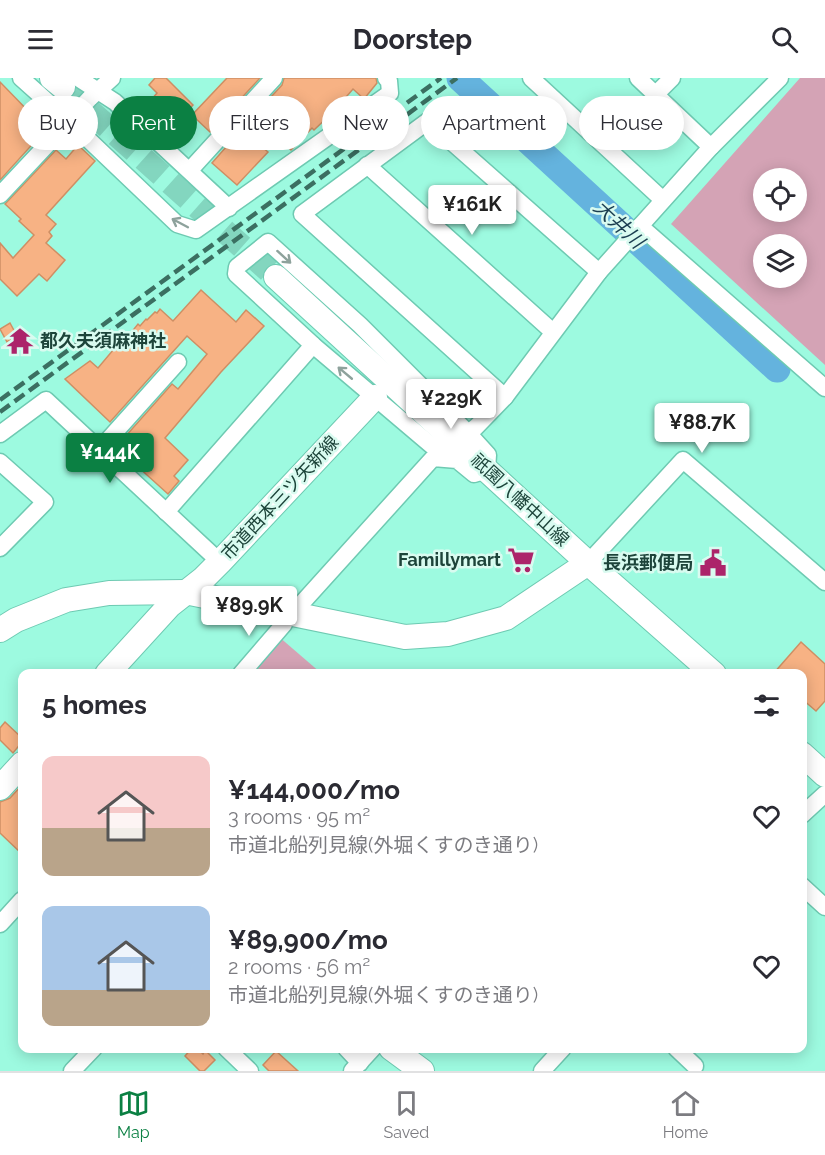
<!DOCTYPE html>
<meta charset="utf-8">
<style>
:root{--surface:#fff;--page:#f2f2f3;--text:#2b2b33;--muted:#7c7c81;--line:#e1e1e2;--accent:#0b8043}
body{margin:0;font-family:Raleway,"Noto Sans JP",sans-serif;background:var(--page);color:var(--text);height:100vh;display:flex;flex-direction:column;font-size:22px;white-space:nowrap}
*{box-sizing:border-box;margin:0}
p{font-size:20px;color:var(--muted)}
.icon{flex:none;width:33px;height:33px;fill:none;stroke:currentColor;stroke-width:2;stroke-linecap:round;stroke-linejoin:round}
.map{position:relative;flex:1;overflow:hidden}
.side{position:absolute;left:18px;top:591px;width:789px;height:384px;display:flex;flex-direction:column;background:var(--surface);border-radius:12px;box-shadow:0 3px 15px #0003}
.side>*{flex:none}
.hud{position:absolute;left:18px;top:18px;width:789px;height:54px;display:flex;gap:12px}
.controls{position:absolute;left:753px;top:90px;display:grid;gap:12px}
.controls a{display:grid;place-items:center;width:54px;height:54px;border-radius:50%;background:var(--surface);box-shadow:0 3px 15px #0003;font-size:30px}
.price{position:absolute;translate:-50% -51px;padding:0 14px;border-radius:6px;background:#fff;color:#222;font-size:20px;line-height:39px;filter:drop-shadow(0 2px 3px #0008)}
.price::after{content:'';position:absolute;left:50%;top:36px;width:18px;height:14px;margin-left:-9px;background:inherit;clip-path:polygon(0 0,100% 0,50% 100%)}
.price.current{background:var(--accent);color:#fff}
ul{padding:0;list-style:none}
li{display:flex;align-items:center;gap:18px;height:150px;padding:0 24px}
li span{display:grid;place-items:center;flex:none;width:168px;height:120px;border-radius:12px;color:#555}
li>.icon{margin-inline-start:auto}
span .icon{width:72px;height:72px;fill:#fffc;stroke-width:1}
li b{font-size:26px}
h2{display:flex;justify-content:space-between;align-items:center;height:72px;padding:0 24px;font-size:26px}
.pill{padding:0 21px;border-radius:27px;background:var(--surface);box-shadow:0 3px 15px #0003;font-size:21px;line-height:54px}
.pill.current{background:var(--accent);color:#fff}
header{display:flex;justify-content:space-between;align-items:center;height:78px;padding:0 24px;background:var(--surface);font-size:27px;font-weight:700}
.dock{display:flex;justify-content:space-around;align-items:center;height:84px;border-top:2px solid var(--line);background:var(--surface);font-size:16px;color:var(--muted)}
.dock a{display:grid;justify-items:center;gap:3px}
.dock .current{color:var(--accent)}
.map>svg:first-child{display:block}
</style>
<header><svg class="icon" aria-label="menu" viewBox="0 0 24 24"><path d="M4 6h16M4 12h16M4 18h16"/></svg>Doorstep<svg class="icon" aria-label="search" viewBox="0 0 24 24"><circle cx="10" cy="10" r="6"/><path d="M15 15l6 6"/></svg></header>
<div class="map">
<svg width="825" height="993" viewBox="0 0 825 993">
<rect width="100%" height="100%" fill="#9dfae0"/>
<g fill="#d4a3b5" fill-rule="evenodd">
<path d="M800 0H825V287L671 146ZM764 100H796V134H764ZM764 166H796V200H764Z"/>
<polygon points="278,558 321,595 244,596"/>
</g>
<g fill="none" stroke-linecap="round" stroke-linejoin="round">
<polyline stroke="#64b3de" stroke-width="27" points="460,0 777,291"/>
</g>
<g fill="#f7b284" stroke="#ce8f64" stroke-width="1.5">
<polygon points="155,0 166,0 193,27 179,42 164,27 151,42 141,34 157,15 149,7"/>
<polygon points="227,0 260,0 210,54 192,37"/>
<polygon points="284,0 376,0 377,5 364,21 353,11 334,33 314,52 312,50 291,72 274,56 290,38 270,20 282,7"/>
<polygon points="0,4 34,39 36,37 48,49 0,102"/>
<polygon points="250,59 268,74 237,107 212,85 234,60 242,67"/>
<polygon points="78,67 95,83 46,137 56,146 49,154 52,158 46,165 65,182 47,203 39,196 17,218 0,201 0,165 13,180 34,157 19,143 21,141 5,126 56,72 66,81"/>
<polygon points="201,212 236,244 246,232 264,248 221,294 165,360 188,382 174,398 179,403 168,416 137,388 135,390 116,373 118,370 116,369 172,306 178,311 207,276 187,258 110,344 65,301 90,283 98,290 124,259 126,261 138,246 140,248 146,241 147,242 155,234 157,235 160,231 173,243"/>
<polygon points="10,245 17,258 7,264 0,251"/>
<polygon points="801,564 825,586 825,623 816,633 802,621 802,596 773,596"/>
<polygon points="5,644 22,660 22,664 13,675 0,662 0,650"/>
<polygon points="22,707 22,776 0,755 0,724 10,720"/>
<polygon points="192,970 197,970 203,976 205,972 215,982 204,993 200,993 185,978"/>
<polygon points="276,973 298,993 269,993 263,987"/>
</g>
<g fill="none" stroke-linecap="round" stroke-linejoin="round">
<polyline stroke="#83d6bf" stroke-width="24" stroke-dasharray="24 12" stroke-linecap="butt" points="63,9 276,199"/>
<defs>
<g id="street">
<polyline points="21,0 69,43 177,146 196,152 390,15 389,3 386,0"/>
<polyline points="78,0 115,24 229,130"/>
<polyline points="531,0 663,122"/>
<polyline points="638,0 711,69"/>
<polyline points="655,17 672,0"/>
<polyline points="90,20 112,0"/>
<polyline points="367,87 553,254"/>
<polyline points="190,92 274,0"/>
<polyline points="0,117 75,37"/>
<polyline points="640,148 825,310"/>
<polyline points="505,319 302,136 428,43 599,194"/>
<polyline points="0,356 46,322 220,484"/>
<polyline points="99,372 178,284"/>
<polyline points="451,379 431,367 313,267 236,196 237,189 268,164 360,247 468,355"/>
<polyline points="0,384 45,424 0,470"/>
<polyline points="166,434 313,267"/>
<polyline points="588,485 683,382 825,504"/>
<polyline points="293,535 433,380 457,382 474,396 487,392 488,377 468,355 476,349 505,319 599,194 711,69 780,0"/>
<polyline points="241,596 284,546"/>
<polyline points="802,737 825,716"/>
<polyline points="802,808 825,829"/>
<polyline points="0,846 22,822"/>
<polyline points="226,970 250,993"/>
<polyline points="346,970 360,985"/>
<polyline points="676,970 695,988"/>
<polyline points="72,993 94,970"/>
<polyline points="352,993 373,970"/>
<polyline points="542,993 563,970"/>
</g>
<g id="secondary">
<polyline points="52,0 63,9"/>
<polyline points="276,199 588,485 714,596"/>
<polyline points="0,552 16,542 66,522 109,515 185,514 405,559 448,556 506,540 588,485"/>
<polyline points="107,596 170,527 203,501 220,484 375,319"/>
<polyline points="802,676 825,697"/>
<polyline points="0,710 22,686"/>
<polyline points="391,970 422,993"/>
</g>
</defs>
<use href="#street" stroke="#6ecab2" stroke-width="19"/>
<use href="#secondary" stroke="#6ecab2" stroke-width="26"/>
<use href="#street" stroke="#fff" stroke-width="16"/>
<use href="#secondary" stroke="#fff" stroke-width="24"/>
<g stroke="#3b6f61" stroke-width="4.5" stroke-dasharray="12 6" stroke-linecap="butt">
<polyline points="0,322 441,0"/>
<polyline points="0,334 457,0"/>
</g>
<defs>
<polyline id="street-bridge" points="78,33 89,21"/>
</defs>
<use href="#street-bridge" stroke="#6ecab2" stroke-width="19" stroke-linecap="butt"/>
<use href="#street-bridge" stroke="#fff" stroke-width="16"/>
</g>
<defs><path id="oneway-shaft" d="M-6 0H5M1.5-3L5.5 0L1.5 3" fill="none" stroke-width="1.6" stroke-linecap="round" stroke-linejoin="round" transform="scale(1.5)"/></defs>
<g stroke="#8ea29c">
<use href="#oneway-shaft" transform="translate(180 145) rotate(-152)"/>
<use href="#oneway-shaft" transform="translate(284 179) rotate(42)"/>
<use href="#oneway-shaft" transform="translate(345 295) rotate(-140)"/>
</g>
<defs>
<symbol id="temple-bare" viewBox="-9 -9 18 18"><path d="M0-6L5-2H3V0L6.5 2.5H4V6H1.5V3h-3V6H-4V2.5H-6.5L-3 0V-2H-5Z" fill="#ac246a" stroke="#d9fbf0" stroke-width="2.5" paint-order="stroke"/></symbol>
<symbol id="supermarket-bare" viewBox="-9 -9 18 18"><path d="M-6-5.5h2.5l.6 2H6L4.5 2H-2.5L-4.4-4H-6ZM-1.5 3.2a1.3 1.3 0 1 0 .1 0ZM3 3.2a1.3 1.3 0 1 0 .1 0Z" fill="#ac246a" stroke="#d9fbf0" stroke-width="2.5" paint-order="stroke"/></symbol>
<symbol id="civic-bare" viewBox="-9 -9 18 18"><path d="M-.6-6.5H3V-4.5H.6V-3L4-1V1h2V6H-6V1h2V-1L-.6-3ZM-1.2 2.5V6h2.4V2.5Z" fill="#ac246a" stroke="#d9fbf0" stroke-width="2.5" paint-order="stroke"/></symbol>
</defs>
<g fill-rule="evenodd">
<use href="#temple-bare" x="1" y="244" width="38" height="38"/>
<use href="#supermarket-bare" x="502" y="463" width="38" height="38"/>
<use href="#civic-bare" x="694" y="466" width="38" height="38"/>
</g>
<g text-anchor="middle" stroke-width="5" stroke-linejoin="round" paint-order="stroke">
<g font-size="18" font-weight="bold" fill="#1d443a" stroke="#d9fbf0" text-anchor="end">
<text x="40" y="269" text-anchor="start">都久夫須麻神社</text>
<text x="501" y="488">Famillymart</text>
<text x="693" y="491">長浜郵便局</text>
</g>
<g font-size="18" fill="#1d443a" stroke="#d9fbf0">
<text transform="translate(280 420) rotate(-47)" y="6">市道西本三ツ矢新線</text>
<text transform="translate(520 422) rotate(43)" y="6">祇園八幡中山線</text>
</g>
<g font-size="20" font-style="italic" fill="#1a3d50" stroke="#d9fbf0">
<text transform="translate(619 146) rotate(43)" y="7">大井川</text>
</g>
</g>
</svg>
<div class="controls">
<a><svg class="icon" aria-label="locate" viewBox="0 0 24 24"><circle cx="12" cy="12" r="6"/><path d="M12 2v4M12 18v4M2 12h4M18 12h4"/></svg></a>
<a><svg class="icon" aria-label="layers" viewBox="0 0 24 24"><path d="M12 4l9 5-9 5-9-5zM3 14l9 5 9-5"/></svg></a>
</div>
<b class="price" style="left:472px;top:158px">¥161K</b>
<b class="price" style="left:451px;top:352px">¥229K</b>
<b class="price" style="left:702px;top:376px">¥88.7K</b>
<b class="price current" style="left:110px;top:406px">¥144K</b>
<b class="price" style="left:249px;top:559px">¥89.9K</b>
<div class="hud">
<a class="pill">Buy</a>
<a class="pill current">Rent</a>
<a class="pill">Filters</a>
<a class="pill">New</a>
<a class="pill">Apartment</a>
<a class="pill">House</a>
</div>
<section class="side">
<h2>5 homes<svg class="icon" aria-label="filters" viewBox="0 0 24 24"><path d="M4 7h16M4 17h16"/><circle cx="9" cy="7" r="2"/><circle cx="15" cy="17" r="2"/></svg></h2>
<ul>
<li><span style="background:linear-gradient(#f6c9c9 60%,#b9a48a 0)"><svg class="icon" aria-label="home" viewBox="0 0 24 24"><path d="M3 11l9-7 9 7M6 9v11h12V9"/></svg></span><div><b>¥144,000/mo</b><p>3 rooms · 95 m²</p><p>市道北船列見線(外堀くすのき通り)</p></div><svg class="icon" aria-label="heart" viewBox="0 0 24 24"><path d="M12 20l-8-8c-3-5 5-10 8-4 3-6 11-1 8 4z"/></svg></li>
<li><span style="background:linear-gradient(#a9c7e8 70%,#b9a48a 0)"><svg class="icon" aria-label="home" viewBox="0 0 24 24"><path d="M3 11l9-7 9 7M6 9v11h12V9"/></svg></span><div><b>¥89,900/mo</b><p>2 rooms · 56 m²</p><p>市道北船列見線(外堀くすのき通り)</p></div><svg class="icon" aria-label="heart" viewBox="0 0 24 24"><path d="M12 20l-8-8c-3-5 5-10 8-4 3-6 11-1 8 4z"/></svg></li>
</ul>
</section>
</div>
<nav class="dock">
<a class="current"><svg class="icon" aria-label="map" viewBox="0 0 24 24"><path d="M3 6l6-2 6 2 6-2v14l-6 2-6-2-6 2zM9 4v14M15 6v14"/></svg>Map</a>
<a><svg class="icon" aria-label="saved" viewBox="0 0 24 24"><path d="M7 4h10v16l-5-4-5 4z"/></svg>Saved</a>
<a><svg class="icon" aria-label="home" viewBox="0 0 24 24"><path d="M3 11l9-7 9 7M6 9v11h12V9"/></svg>Home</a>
</nav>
